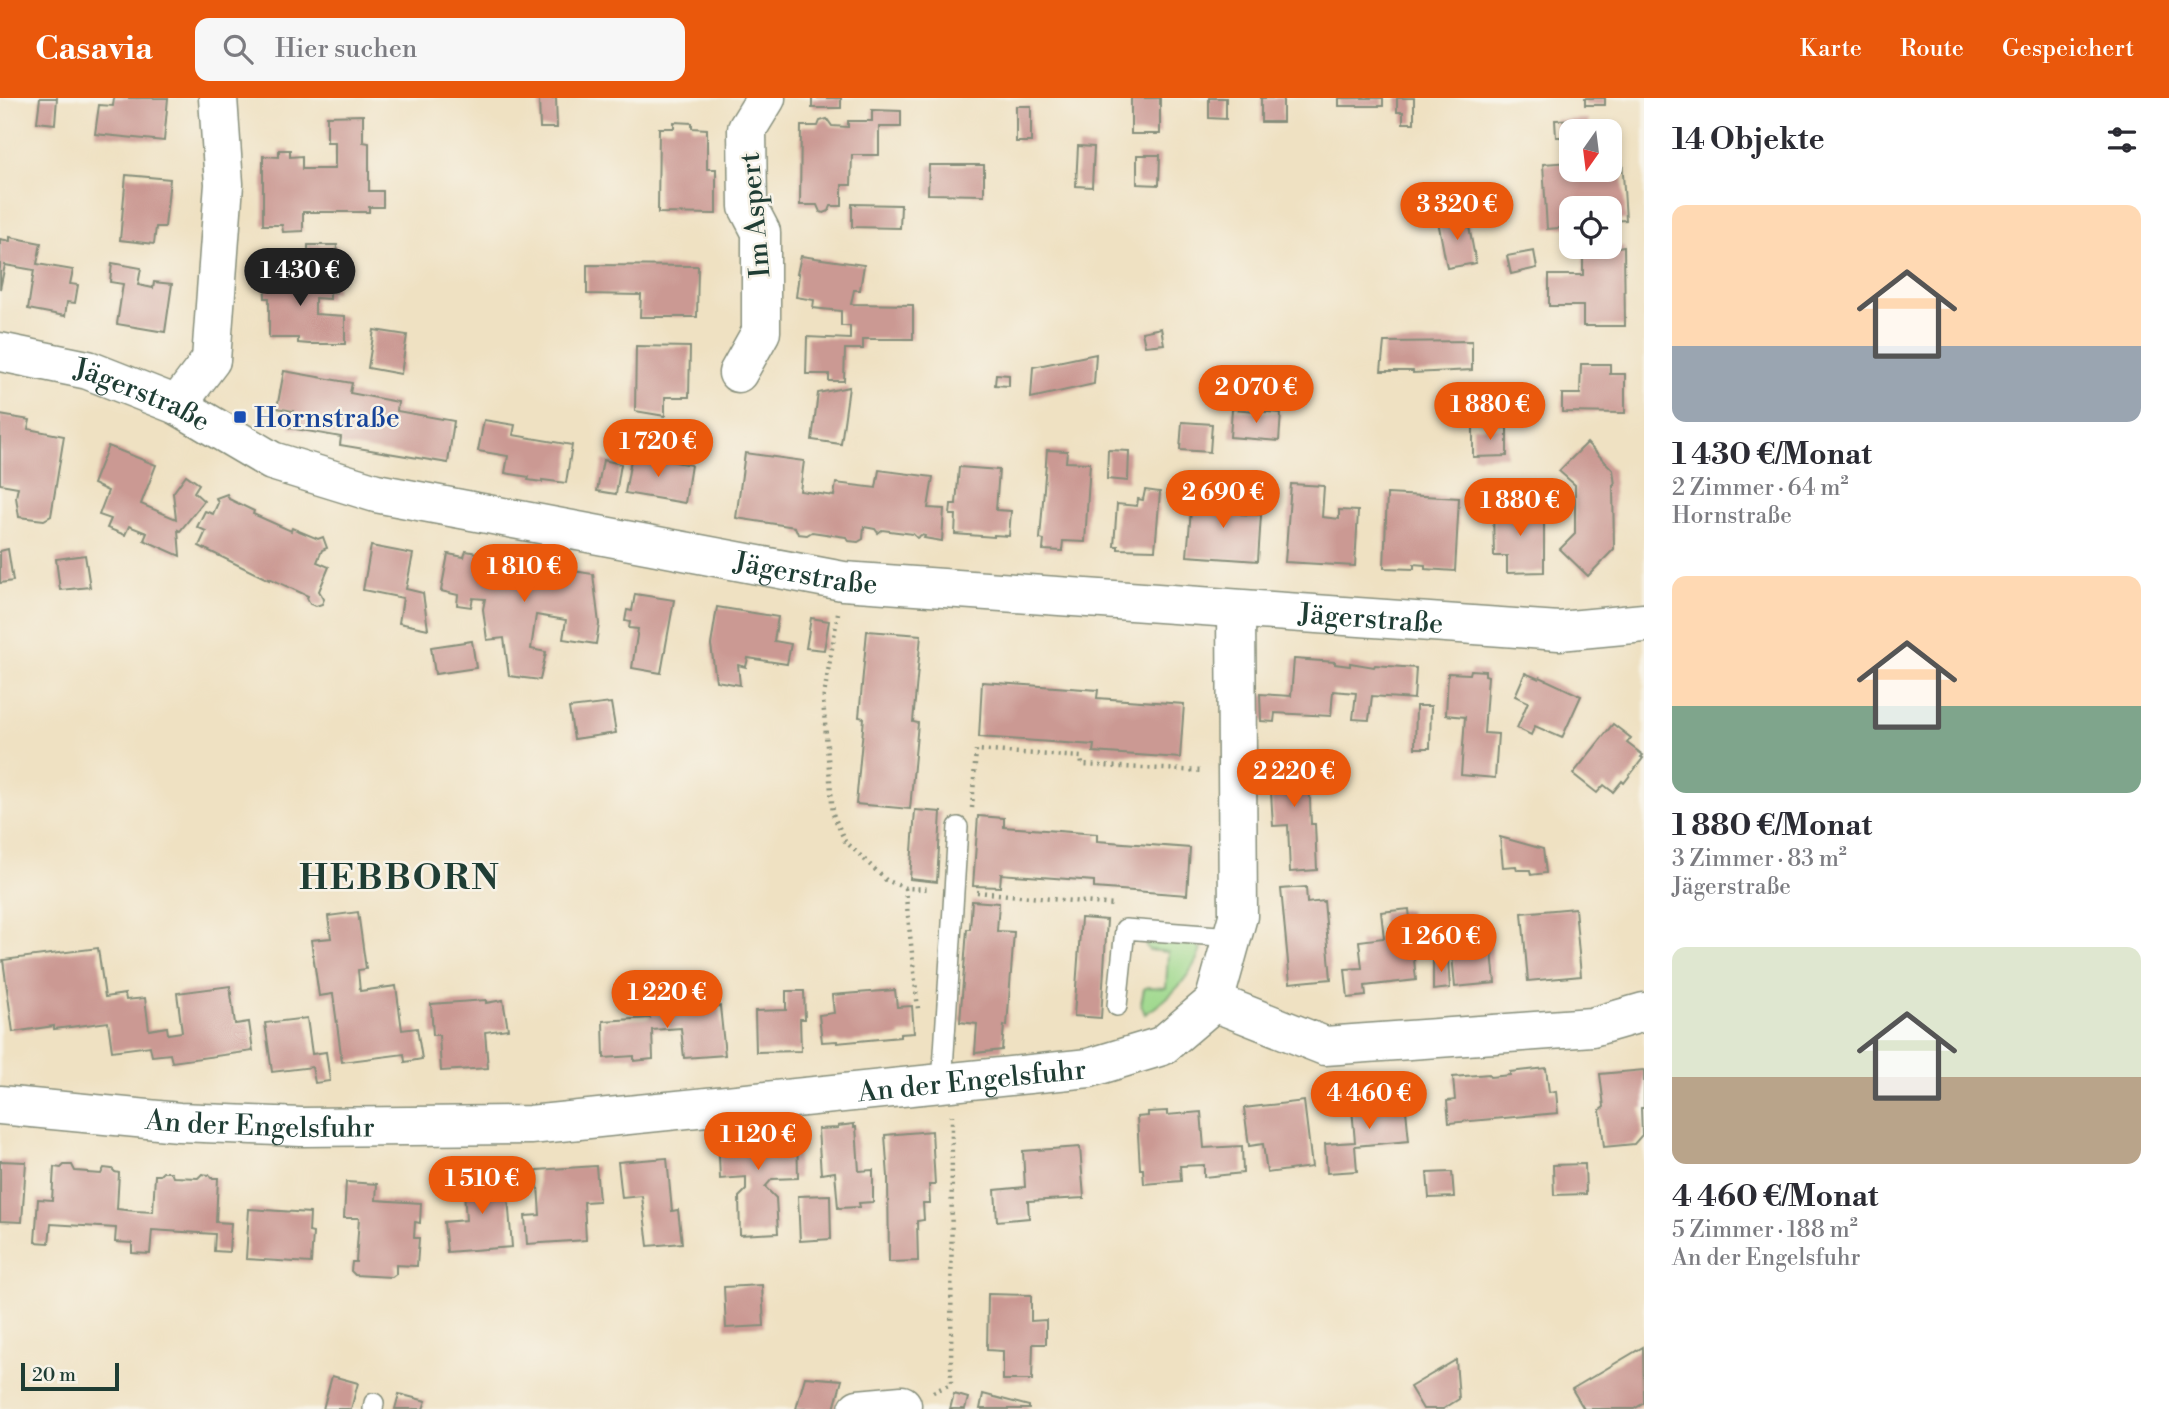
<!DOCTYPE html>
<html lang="de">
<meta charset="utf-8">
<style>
:root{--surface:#fff;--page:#f7f7f7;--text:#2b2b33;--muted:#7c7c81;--accent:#ea580c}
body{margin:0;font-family:"Libre Bodoni",serif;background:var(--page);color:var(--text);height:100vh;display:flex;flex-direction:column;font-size:26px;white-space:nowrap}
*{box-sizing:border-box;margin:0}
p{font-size:23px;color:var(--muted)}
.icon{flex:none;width:38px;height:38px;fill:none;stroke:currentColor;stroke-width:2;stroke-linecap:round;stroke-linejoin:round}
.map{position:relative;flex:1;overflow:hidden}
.side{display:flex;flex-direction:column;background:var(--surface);width:525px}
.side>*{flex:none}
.needle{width:46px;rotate:194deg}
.buttons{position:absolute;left:1559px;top:21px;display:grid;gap:14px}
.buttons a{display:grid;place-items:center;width:63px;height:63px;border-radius:14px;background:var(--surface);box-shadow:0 4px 10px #0003;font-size:35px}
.scale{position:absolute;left:21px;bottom:18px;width:98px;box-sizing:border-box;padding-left:7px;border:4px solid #1f3d34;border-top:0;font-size:19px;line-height:24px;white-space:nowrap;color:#1f3d34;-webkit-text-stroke:5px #f7f3e8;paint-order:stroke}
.price{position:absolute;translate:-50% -60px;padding:0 16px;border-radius:24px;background:var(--accent);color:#fff;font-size:23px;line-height:46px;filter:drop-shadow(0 2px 4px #0008)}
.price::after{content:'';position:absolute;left:50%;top:42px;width:21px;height:16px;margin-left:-10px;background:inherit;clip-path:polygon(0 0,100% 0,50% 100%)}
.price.active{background:#222;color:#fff}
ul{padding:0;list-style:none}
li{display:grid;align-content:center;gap:14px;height:371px;padding:0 28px}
li span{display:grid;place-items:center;height:217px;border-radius:14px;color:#555}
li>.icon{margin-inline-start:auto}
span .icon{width:126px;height:126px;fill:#fffc;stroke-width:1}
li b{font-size:30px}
h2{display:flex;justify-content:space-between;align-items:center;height:84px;padding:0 28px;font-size:30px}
header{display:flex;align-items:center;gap:42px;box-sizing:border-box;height:98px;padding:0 35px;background:var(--accent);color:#fff}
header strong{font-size:33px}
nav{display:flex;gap:38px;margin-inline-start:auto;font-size:24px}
.search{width:490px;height:63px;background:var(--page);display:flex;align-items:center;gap:18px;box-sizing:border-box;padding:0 24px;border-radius:14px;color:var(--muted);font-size:26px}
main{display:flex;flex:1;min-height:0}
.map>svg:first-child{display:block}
</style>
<header>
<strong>Casavia</strong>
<div class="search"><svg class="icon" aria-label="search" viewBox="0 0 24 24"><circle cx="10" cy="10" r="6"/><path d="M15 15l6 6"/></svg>Hier suchen</div>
<nav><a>Karte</a><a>Route</a><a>Gespeichert</a></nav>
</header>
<main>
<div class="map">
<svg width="1644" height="1311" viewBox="0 0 1644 1311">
<rect width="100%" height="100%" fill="#f7f3e8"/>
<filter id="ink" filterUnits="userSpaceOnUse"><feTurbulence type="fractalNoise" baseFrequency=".0143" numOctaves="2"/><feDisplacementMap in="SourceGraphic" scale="14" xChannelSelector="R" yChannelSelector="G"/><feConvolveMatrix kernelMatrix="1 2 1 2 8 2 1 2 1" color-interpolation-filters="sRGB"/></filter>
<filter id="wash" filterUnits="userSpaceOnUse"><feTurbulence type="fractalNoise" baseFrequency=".00686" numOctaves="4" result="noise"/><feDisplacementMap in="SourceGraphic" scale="28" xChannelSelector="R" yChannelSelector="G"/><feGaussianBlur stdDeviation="1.57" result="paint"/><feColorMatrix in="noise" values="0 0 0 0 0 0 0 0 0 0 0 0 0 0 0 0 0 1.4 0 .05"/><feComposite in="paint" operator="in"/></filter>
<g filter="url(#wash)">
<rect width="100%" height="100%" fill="#efe1c2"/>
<path fill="#9ed88c" stroke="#5e8a60" stroke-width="2" d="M1150 842 1196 846 1201 852C1190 880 1171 900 1145 916L1141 906 1144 891 1148 889 1166 890 1168 854 1149 852 1145 846Z"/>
<g id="blocks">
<g fill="#cb9993">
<polygon points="40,0 57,0 55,26 37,24"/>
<polygon points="114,0 168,0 164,43 95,36 99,7 113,8"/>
<polygon points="539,0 556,0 557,30 540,30"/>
<rect x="812" y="0" width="29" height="10"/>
<rect x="1131" y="0" width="29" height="36"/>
<polygon points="1209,0 1226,0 1226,21 1209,20"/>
<rect x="1261" y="0" width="22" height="24"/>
<rect x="1339" y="0" width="44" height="8"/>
<polygon points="1397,0 1414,0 1414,25 1403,25 1403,14 1397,14"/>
<rect x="1585" y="0" width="20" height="7"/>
<rect x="1016" y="8" width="15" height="36"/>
<polygon points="872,12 901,13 901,29 879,29 879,57 852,57 851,87 842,87 842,108 831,108 829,113 824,115 820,114 817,107 800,107 801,28 818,28 820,23 827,21 832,28 848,29 848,23 872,23"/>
<polygon points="363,17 363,44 369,45 369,93 383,93 383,109 369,109 369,114 303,114 303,133 283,134 282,127 263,127 263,58 279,59 279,52 290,52 290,59 302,58 302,71 335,71 335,44 327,44 327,18"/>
<polygon points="1588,21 1588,33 1572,33 1572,39 1556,39 1555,22"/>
<polygon points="674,24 692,25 692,30 707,31 707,71 716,71 716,116 658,115 659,30 674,30"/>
<polygon points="1078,48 1094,49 1092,89 1076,88"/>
<polygon points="1137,57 1160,57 1159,87 1137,86"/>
<polygon points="1622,60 1626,122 1610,123 1610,110 1572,110 1572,129 1547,131 1543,66 1572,64 1572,72 1610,72 1610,61"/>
<polygon points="929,67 984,67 984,97 928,96"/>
<polygon points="126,77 170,81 165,129 156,129 154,146 120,142"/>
<polygon points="852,106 901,107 900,130 852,129"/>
<polygon points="1467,118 1476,165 1447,170 1438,123"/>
<polygon points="10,139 41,145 37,166 73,172 70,186 78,187 75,205 67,204 65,218 28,211 34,172 5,167 0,191 0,141 10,143"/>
<polygon points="308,147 337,147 336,161 308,161"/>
<polygon points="1624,148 1625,228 1583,228 1583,208 1549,208 1549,177 1583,177 1583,159 1594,159 1594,153"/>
<polygon points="1534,153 1537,170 1511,176 1507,158"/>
<polygon points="801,158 864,167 860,192 854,192 851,206 913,207 913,241 863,241 863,251 845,251 844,283 829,283 829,276 806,276 807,239 850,241 850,228 841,228 841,213 813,210 814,202 796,199 799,176 797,176"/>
<polygon points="112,165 141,170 138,187 153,190 154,184 172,186 165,234 117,226 123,186 110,184"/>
<polygon points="264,166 303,166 303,187 336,187 336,194 330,194 330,201 315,200 315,216 345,218 345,246 309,246 298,245 298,240 269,240 269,200 265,200"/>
<polygon points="587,167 698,168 697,219 640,219 641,197 587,196"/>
<polygon points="1161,230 1164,246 1145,248 1142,234"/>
<polygon points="374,232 407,237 401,276 368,270"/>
<polygon points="1472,243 1472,272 1413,275 1413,273 1381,273 1384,244"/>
<polygon points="636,248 690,249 689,299 665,299 665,318 635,313"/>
<polygon points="1096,256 1094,286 1031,300 1033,269"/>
<polygon points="1581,266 1610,266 1610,276 1625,276 1625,315 1562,314 1562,296 1580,296"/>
<polygon points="284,273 352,285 350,295 398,304 397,313 454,323 448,365 340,347 341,339 290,330 293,313 277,310"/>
<polygon points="996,276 1009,277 1009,288 995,287"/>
<polygon points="849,289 841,346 812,342 818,295"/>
<polygon points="1232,311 1281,315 1279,343 1230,339"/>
<polygon points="0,317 30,322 28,331 64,338 51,418 44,422 19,419 16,399 18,389 0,386"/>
<polygon points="484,322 515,327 513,337 572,347 566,385 542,382 542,384 528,382 529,379 505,375 508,358 478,353"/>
<polygon points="1182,324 1212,326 1210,354 1180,352"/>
<polygon points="1473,329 1507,330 1507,358 1473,359"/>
<polygon points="1587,345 1613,372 1615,387 1613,387 1614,451 1588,478 1560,451 1575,436 1575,387 1559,373"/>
<polygon points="108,348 156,367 141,406 176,421 173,395 186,377 199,386 194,394 204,403 180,433 178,432 180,458 144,442 147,435 129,428 125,437 107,430 111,421 99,417 108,393 93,386"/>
<polygon points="1047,352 1067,353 1066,364 1090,365 1085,444 1063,443 1062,453 1043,452 1044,442 1040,441"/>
<polygon points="1108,352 1129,353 1128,383 1107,381"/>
<polygon points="745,355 804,363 800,393 834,398 836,385 876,390 879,372 933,379 928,410 944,411 942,443 924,440 925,438 921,437 917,440 913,436 882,432 878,435 875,431 864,429 863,441 858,444 849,443 846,439 812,434 807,437 798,436 795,429 736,420"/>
<polygon points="632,356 691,367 685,405 625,395"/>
<polygon points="603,362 621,366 616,396 597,393"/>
<polygon points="959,369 999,372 996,412 1011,413 1009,438 994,437 994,439 955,436 956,417 950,417 951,406 956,406"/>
<polygon points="1291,386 1324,388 1322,419 1339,421 1339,412 1358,413 1355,468 1285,464"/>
<polygon points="1145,392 1160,394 1155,452 1118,451 1118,448 1114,448 1117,406 1137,408 1138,401 1143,402"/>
<polygon points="1226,394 1242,396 1241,416 1261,417 1258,463 1187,458 1192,401 1226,404"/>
<polygon points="227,396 229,401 254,413 253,416 291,433 292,430 318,441 323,439 327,450 322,452 317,464 329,469 319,493 324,501 322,506 316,508 310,506 307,500 308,498 269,480 269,482 199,448 206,433 197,429 205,413 213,416 218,405 216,400"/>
<polygon points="1387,396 1459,400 1455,473 1425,471 1425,467 1414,466 1414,471 1384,470"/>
<polygon points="1521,407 1544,407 1544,474 1507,475 1507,458 1494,458 1493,410 1520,410"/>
<polygon points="371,448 413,456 406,491 423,495 428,531 399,525 403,500 363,492"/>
<polygon points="8,451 13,483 0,485 0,453"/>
<polygon points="466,453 483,456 482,459 593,476 599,526 596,546 563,541 566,522 536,517 531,551 546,554 540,582 509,578 504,540 487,542 483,511 485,501 473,500 471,509 457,507 458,497 441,493 448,456 464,459"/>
<polygon points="85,457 90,489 60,492 56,461"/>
<polygon points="635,496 674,502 661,575 632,570 638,531 629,530 630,524 625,523 627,512 632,513"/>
<polygon points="717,509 778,519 774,543 791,546 787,566 748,560 746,569 738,567 740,587 716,583 711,547"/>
<polygon points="811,520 829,523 824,552 806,550"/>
<polygon points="867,533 921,537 913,624 918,625 910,711 856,706 864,620 859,619"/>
<polygon points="472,543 476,570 435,576 431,549"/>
<polygon points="1294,561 1335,564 1335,566 1350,568 1350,565 1374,569 1375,567 1416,570 1414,601 1372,598 1369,622 1353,621 1356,595 1333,593 1331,618 1275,615 1274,624 1261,623 1260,596 1291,598"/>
<polygon points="1471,572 1485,573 1485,577 1488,578 1484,635 1498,636 1495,680 1461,677 1465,619 1446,617 1448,575 1470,576"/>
<polygon points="1525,575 1539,581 1540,579 1581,598 1562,640 1535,628 1531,637 1517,630 1528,604 1515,598"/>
<polygon points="982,584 1098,592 1097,600 1184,606 1180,660 1093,654 1094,647 979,639"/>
<polygon points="611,605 616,635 574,641 569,610"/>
<polygon points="1416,608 1431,608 1430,650 1415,650"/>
<polygon points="1613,626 1631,640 1627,645 1643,657 1641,659 1643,660 1624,685 1622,683 1613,694 1604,687 1597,695 1573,676"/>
<polygon points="1308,658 1311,726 1315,726 1317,772 1290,774 1288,727 1273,728 1269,660"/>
<polygon points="915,712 941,714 937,784 910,781"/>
<polygon points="978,718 1004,720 1004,729 1097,736 1097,743 1190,750 1187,797 1094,790 1094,783 1001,776 1000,789 973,788"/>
<polygon points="1500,739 1543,751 1546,775 1531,777 1530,772 1517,772 1516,768 1503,769"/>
<polygon points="1306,789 1307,805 1324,803 1331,881 1290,885 1281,791"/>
<polygon points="972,803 999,805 997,833 1014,834 1007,928 1004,927 1002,952 975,955 977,926 960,924 967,831 970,831"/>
<polygon points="1575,810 1581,878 1528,883 1522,815"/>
<polygon points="1409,811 1416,882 1365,888 1366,898 1348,900 1345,871 1362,870 1359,843 1384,840 1381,814"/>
<polygon points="358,814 366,871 358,872 360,893 396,888 402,932 417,930 422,961 405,964 404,956 342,964 333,896 319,898 311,842 331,840 328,818"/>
<polygon points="1081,820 1107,822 1101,920 1074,918"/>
<polygon points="1491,842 1495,885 1455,889 1451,845"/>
<polygon points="98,850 105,899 125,896 126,902 145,900 149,932 167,929 168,936 182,934 177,895 230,888 235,926 249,924 253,953 172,964 170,956 152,958 150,948 112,953 108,924 54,931 54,928 13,934 3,862"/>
<polygon points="1433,861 1448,861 1450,890 1433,892"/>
<polygon points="895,892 897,909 912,908 914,935 900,936 900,939 837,945 837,943 822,944 819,917 834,915 832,897"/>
<polygon points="786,893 804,893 805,921 800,921 801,953 756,954 755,913 786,912"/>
<polygon points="680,900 700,900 701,909 720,908 725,957 684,960 681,930 652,932 653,961 634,963 634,958 604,960 603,923 650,920 645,902"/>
<polygon points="486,902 486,905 503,902 508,931 485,934 488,970 441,973 439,937 433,937 431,906"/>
<polygon points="307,920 312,956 326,954 330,983 315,985 312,969 272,974 265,925"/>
<polygon points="1546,970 1549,994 1556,993 1558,1015 1449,1025 1447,1003 1455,1002 1453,979 1489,976 1490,979 1510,977 1510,974"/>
<polygon points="1644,972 1644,1010 1641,1010 1642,1037 1634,1046 1604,1049 1600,1012 1604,1009 1600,976"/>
<polygon points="1374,998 1374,1005 1405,1002 1409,1043 1355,1048 1357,1073 1327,1075 1325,1046 1355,1044 1351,999"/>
<polygon points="1304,1003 1312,1069 1267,1075 1263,1046 1249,1048 1244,1010"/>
<polygon points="1167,1013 1167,1017 1201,1014 1204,1050 1242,1048 1243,1075 1204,1079 1204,1067 1180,1068 1181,1083 1144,1086 1143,1071 1140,1071 1137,1019 1148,1018 1148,1014"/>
<polygon points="854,1026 854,1029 856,1029 859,1073 873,1072 873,1104 859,1105 860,1109 838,1110 835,1074 821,1076 818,1031 838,1030 838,1028"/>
<polygon points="797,1031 798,1080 772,1081 765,1089 776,1100 778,1135 740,1137 739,1099 746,1092 746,1079 720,1081 718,1034"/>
<polygon points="932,1033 935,1087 929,1087 930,1105 923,1105 924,1122 917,1123 918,1163 889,1164 888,1079 885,1037"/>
<polygon points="1080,1049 1084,1100 1028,1103 1029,1120 997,1123 995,1092 1025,1089 1023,1053"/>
<polygon points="667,1060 672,1113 678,1112 682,1145 648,1148 642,1098 622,1100 618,1064"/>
<polygon points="0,1063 26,1064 22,1124 0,1123"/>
<polygon points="1585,1066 1586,1096 1554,1097 1553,1067"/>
<polygon points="64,1067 72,1067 75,1073 88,1074 88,1075 101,1076 104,1070 112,1071 115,1074 119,1075 117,1111 135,1113 153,1114 155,1077 160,1077 163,1074 171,1074 173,1079 198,1080 202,1076 209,1077 211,1080 218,1080 216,1124 231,1125 229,1154 214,1153 215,1136 152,1132 150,1156 132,1155 132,1145 115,1144 116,1130 51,1126 49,1145 35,1144 38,1101 52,1102 54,1069 61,1070"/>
<polygon points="596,1068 599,1103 584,1104 586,1142 527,1146 525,1118 540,1117 537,1072"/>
<polygon points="1452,1074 1454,1099 1429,1100 1427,1075"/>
<polygon points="506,1075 512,1149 447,1154 444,1124 466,1122 463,1078"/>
<polygon points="346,1084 377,1086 376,1102 421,1105 420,1125 415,1124 414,1140 419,1140 417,1168 396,1167 396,1176 392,1179 355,1177 351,1173 352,1164 356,1164 359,1120 344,1120"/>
<polygon points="830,1097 831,1141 800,1143 798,1098"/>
<polygon points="249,1111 310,1115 309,1134 313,1135 311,1165 246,1161"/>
<polygon points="762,1187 764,1228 726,1230 724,1189"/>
<polygon points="988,1196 1031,1197 1031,1223 1046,1222 1046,1246 1033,1246 1032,1282 1003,1282 1003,1253 987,1252"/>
<polygon points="1643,1249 1644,1305 1634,1311 1584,1311 1572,1291"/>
<polygon points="1456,1262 1459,1301 1443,1311 1423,1311 1410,1289"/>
<polygon points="332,1278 358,1285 351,1311 323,1311"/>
<polygon points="805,1279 842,1282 834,1311 796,1311"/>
<polygon points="399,1296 426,1303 423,1311 395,1311"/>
<polygon points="954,1296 968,1300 965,1311 950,1311"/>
<polygon points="983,1296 1029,1308 1029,1311 980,1311"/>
</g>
</g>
</g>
<g filter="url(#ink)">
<use href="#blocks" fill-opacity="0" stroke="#878f7b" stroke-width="2"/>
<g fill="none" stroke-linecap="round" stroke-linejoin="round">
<defs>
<g id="service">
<polyline points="1117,908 1125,831 1232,839"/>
<polyline points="942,987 958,729"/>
<polyline points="373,1311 374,1305"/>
</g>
<g id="minor">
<path id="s1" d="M0 254 88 272 177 307 272 363 376 395 843 483 1559 533 1644 525"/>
<polyline points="738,275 761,234 761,134 748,109 747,31 766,0"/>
<polyline points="177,307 211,262 224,86 218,0"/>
<polyline points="1214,904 1238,818 1236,511"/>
<path id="s2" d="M0 1007 179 1024 301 1029 530 1027 1089 970 1162 948 1214 904 1325 948 1592 929 1644 914"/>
<polyline points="858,1311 902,1307"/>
</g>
</defs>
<use href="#service" stroke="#878f7b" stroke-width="22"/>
<use href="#minor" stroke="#878f7b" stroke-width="41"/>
<g stroke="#878f7b" stroke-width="4.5" stroke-dasharray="2 5" stroke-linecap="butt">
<polyline points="838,515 823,603 833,716 845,743 886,782 905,790 930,791"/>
<polyline points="972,710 976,652 1081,659 1082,667 1203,673"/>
<polyline points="905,790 918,911"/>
<polyline points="977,794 1115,807"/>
<polyline points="933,1294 951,1286 952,1017"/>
</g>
<use href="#service" stroke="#fff" stroke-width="19"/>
<use href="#minor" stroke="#fff" stroke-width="38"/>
</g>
</g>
<rect fill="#1a4fb4" stroke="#f7f3e8" stroke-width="2.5" x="233" y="312" width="14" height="14" rx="3.5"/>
<g text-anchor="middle" stroke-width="5" stroke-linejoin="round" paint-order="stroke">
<g font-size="28" fill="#1f3d34" stroke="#f7f3e8">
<text transform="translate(754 117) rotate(-95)" y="10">Im Aspert</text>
<text dy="10" stroke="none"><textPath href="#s1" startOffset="149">Jägerstraße</textPath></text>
<text dy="10" stroke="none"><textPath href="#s1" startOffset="842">Jägerstraße</textPath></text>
<text dy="10" stroke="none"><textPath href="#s1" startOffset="1409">Jägerstraße</textPath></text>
<text dy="10" stroke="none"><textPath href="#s2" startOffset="975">An der Engelsfuhr</textPath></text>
<text dy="10" stroke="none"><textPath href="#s2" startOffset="261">An der Engelsfuhr</textPath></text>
</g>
<g font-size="28" fill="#164399" stroke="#f7f3e8" text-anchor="start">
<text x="254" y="329">Hornstraße</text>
</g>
<g font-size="35" font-weight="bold" letter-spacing="2" fill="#1f3d34" stroke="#f7f3e8">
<text x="400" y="791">HEBBORN</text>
</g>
</g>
</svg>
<div class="buttons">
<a><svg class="needle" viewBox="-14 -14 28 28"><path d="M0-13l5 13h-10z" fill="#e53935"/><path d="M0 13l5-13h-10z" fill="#7c7c81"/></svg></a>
<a><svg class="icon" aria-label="locate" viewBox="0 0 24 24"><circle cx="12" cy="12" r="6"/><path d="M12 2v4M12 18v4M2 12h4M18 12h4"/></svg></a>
</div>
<div class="scale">20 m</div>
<b class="price" style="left:1457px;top:144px">3 320 €</b>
<b class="price active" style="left:300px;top:210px">1 430 €</b>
<b class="price" style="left:1256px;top:327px">2 070 €</b>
<b class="price" style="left:1490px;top:344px">1 880 €</b>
<b class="price" style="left:658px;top:381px">1 720 €</b>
<b class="price" style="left:1223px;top:432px">2 690 €</b>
<b class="price" style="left:1520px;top:440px">1 880 €</b>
<b class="price" style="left:524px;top:506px">1 810 €</b>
<b class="price" style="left:1294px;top:711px">2 220 €</b>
<b class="price" style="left:1441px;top:876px">1 260 €</b>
<b class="price" style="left:667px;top:932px">1 220 €</b>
<b class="price" style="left:1369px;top:1033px">4 460 €</b>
<b class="price" style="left:758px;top:1074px">1 120 €</b>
<b class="price" style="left:482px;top:1118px">1 510 €</b>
</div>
<section class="side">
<h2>14 Objekte<svg class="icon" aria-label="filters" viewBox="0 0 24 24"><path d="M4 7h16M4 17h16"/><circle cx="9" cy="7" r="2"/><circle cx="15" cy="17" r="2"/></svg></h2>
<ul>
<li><span style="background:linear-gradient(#ffd9b3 65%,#9aa5b1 0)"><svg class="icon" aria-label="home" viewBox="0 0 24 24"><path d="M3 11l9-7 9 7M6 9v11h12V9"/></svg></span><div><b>1 430 €/Monat</b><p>2 Zimmer · 64 m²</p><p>Hornstraße</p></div></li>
<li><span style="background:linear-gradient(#ffd9b3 60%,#7fa58c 0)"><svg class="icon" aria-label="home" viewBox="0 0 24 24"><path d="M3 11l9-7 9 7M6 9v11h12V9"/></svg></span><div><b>1 880 €/Monat</b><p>3 Zimmer · 83 m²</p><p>Jägerstraße</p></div></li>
<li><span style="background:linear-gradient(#dfe7d0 60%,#b9a48a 0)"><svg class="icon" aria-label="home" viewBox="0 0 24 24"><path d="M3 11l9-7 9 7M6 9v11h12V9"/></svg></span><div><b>4 460 €/Monat</b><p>5 Zimmer · 188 m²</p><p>An der Engelsfuhr</p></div></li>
</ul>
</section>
</main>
